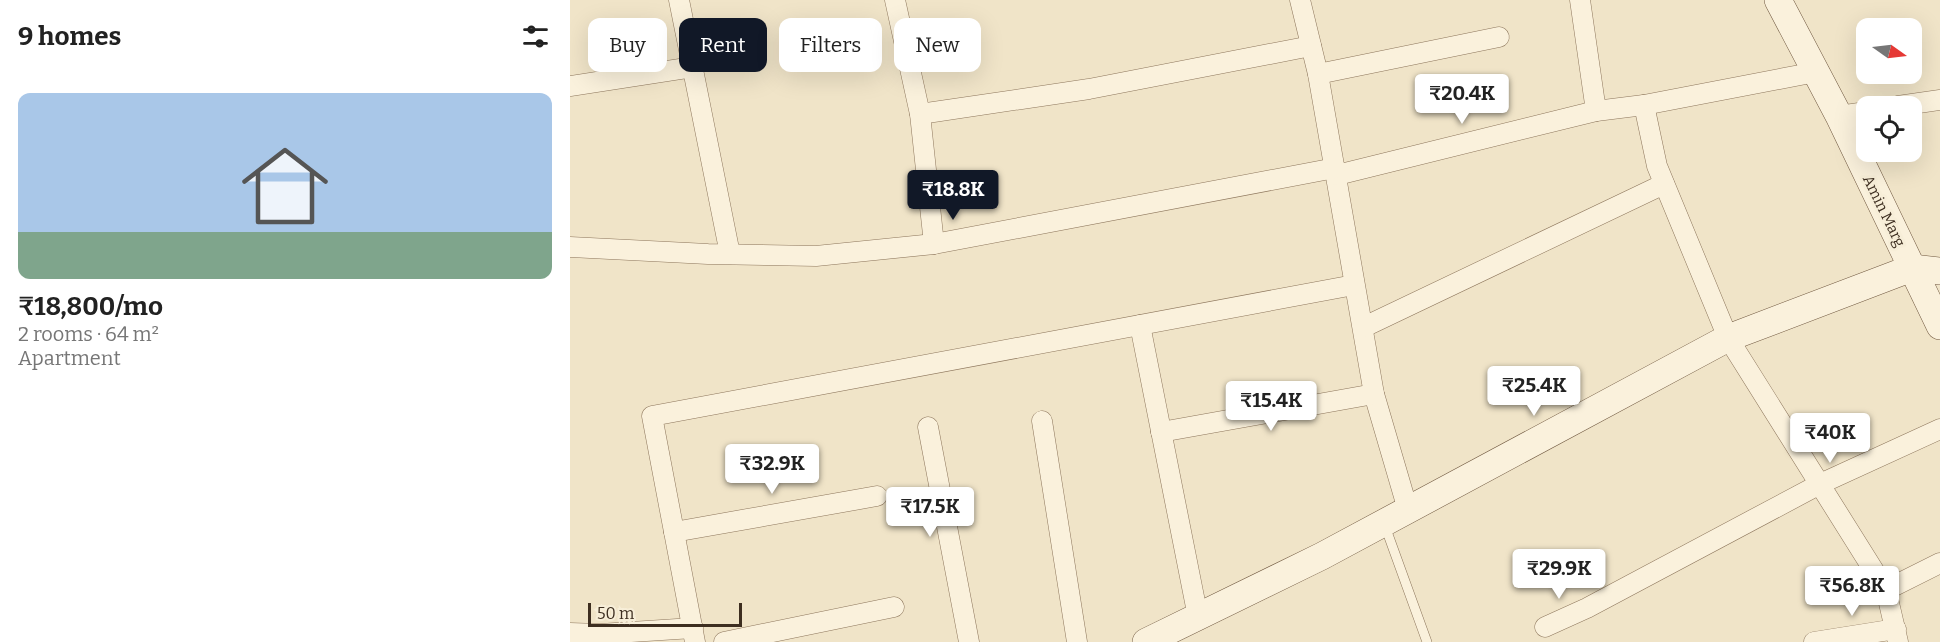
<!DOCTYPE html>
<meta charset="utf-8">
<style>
:root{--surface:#fff;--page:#f6f6f6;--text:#222;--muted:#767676;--accent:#111827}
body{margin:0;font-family:Bitter,serif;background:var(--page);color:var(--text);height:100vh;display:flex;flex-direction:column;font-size:22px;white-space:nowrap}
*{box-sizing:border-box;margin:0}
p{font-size:20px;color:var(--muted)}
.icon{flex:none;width:33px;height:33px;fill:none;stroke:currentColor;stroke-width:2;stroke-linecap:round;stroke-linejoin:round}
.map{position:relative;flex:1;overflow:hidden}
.panel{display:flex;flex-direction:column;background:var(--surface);width:570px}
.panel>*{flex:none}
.banner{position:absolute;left:18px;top:18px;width:570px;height:54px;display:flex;gap:12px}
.needle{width:39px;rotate:104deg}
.buttons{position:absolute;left:1286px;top:18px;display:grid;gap:12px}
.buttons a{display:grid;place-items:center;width:66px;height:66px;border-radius:12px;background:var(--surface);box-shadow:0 6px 24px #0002;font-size:30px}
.scale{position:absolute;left:18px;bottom:15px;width:154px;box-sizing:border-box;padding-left:6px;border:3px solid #3d2e20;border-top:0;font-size:16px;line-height:21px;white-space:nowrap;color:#3d2e20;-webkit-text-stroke:4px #f7eed8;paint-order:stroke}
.price{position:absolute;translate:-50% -51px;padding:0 14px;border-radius:6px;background:#fff;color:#222;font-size:20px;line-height:39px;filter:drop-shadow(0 2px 3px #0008)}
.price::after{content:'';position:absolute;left:50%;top:36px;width:18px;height:14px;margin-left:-9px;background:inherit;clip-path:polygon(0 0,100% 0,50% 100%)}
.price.selected{background:var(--accent);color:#fff}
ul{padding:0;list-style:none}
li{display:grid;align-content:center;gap:12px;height:318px;padding:0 18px}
li span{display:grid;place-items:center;height:186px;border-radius:12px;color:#555}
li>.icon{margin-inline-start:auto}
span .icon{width:108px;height:108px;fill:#fffc;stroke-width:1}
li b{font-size:26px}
h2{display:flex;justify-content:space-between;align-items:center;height:72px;padding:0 18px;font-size:26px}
.chip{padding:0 21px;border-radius:12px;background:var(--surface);box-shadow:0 6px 24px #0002;font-size:21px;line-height:54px}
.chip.selected{background:var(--accent);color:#fff}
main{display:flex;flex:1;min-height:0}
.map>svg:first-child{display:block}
</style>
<main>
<section class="panel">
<h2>9 homes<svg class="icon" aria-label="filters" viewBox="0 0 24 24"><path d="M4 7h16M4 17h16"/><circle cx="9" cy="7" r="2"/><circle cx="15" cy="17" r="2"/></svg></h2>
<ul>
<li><span style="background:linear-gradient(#a9c7e8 75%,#7fa58c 0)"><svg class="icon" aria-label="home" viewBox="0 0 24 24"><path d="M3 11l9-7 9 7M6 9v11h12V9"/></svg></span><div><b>₹18,800/mo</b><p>2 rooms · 64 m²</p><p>Apartment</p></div></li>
</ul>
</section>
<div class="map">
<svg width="1370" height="642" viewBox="0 0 1370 642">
<rect width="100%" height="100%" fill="#f0e4c8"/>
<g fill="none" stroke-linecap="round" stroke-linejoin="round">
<defs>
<polyline id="service" points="815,526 857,642"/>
<g id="minor">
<polyline points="109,0 160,254"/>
<polyline points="325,0 350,114 364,244"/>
<polyline points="730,0 748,74 804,394 838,510"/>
<polyline points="1010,0 1026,111 1074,105 1246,72"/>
<polyline points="748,74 929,37"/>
<polyline points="0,86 123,67"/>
<polyline points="1074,105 1087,166 1158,338 1316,590 1328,642"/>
<polyline points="1328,106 1370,100"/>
<polyline points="350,114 519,89 741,46"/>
<polyline points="1269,116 1296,112"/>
<polyline points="767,175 1026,111"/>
<polyline points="0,247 138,254 246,256 364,244 765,168"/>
<polyline points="570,325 628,617"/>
<polyline points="794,327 1094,184"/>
<polyline points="472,421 507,642"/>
<polyline points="358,427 399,642"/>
<polyline points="591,432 804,394"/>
<polyline points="104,532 307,496"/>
<polyline points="1316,590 1370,563"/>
<polyline points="975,627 1017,608 1250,484 1370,429"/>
<polyline points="0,633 30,634 123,628"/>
<polyline points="125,642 82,416 784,285"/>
<polyline points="154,642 324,607"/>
<polyline points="1244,642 1326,629"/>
</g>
<g id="secondary">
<polyline points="1208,0 1269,116 1370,326"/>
<polyline points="576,642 752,556 1158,338 1342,268 1370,271"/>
</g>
</defs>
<use href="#service" stroke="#8d765c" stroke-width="10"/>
<use href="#minor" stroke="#8d765c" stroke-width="21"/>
<use href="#secondary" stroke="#6f573f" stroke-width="28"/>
<use href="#service" stroke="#faf1dc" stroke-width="9"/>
<use href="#minor" stroke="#faf1dc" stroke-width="20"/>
<use href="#secondary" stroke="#faf1dc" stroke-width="27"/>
</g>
<g text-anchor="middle" stroke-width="6" stroke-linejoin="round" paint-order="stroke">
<g font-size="15" fill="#3d2e20" stroke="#f7eed8">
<text transform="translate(1314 211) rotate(64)" y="5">Amin Marg</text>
</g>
</g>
</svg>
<div class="buttons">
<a><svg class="needle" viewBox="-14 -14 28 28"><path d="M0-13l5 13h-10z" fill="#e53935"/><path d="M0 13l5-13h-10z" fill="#767676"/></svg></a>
<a><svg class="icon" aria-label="locate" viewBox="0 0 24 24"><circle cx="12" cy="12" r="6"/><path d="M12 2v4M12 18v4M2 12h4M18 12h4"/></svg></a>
</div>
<div class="scale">50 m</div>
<b class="price" style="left:892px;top:125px">₹20.4K</b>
<b class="price selected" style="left:383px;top:221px">₹18.8K</b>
<b class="price" style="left:964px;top:417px">₹25.4K</b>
<b class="price" style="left:701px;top:432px">₹15.4K</b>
<b class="price" style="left:1260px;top:464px">₹40K</b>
<b class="price" style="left:202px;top:495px">₹32.9K</b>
<b class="price" style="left:360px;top:538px">₹17.5K</b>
<b class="price" style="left:989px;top:600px">₹29.9K</b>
<b class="price" style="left:1282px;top:617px">₹56.8K</b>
<div class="banner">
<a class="chip">Buy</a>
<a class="chip selected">Rent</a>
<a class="chip">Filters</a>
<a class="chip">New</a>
</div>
</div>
</main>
